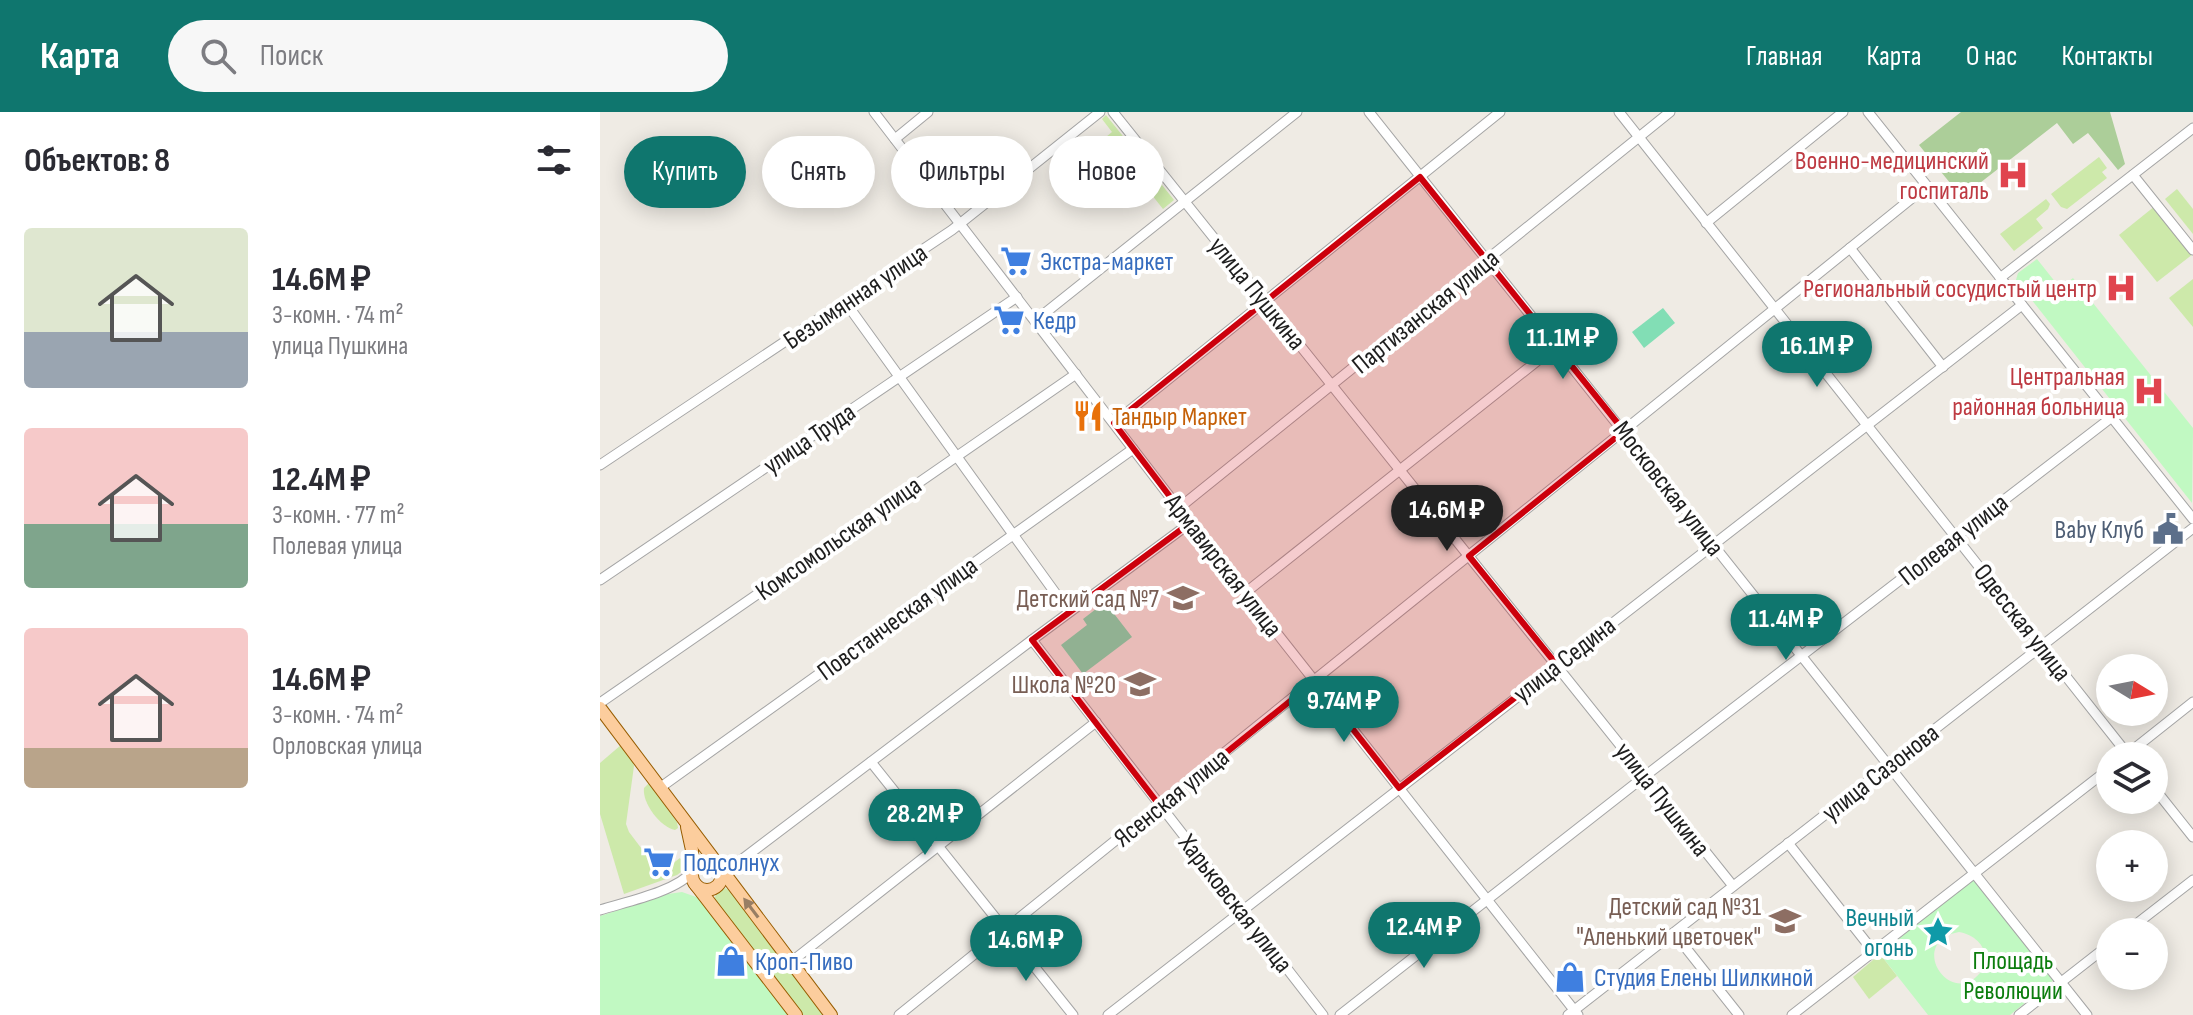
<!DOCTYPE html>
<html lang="ru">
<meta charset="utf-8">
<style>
:root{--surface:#fff;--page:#f7f7f7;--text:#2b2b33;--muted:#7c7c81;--accent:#0f766e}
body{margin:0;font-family:"Sofia Sans Condensed",sans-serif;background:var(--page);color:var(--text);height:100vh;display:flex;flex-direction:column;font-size:30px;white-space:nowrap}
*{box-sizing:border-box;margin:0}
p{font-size:26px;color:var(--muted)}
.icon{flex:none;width:44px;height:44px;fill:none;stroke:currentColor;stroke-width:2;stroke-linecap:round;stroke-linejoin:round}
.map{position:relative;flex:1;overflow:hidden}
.drawer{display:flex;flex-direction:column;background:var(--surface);width:600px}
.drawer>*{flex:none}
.banner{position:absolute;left:24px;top:24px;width:760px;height:72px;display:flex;gap:16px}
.needle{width:52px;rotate:100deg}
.controls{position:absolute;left:1496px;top:542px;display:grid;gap:16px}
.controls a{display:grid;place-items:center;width:72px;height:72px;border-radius:50%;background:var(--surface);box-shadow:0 4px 20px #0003;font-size:40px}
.price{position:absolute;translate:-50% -68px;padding:0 18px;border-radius:28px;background:var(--accent);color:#fff;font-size:26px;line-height:52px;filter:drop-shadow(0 2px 4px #0008)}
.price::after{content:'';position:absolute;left:50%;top:48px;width:24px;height:18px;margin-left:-12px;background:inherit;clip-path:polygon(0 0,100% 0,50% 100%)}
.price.current{background:#222;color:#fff}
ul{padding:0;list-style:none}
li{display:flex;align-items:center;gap:24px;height:200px;padding:0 24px}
li span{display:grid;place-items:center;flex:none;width:224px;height:160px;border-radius:8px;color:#555}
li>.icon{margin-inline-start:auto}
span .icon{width:96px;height:96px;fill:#fffc;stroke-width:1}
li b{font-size:34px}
h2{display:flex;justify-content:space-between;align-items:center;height:96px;padding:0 24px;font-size:34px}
.pill{padding:0 28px;border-radius:36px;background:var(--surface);box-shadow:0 4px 20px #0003;font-size:28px;line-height:72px}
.pill.current{background:var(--accent);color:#fff}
header{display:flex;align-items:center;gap:48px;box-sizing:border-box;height:112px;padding:0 40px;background:var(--accent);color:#fff}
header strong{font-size:38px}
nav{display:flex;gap:44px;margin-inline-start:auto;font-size:28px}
.search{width:560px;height:72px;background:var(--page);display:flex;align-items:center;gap:20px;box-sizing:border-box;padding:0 28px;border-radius:44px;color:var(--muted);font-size:30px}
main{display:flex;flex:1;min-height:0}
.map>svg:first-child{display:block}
</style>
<header>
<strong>Карта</strong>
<div class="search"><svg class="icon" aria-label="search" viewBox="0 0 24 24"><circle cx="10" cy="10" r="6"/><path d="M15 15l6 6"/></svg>Поиск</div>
<nav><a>Главная</a><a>Карта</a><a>О нас</a><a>Контакты</a></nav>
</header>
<main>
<section class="drawer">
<h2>Объектов: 8<svg class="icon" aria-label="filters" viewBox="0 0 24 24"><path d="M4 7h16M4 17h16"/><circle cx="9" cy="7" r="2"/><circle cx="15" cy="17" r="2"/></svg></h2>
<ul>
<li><span style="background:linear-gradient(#dfe7d0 65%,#9aa5b1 0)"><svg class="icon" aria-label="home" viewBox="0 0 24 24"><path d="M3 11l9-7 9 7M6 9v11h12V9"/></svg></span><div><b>14.6M ₽</b><p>3-комн. · 74 m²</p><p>улица Пушкина</p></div></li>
<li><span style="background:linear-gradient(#f6c9c9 60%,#7fa58c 0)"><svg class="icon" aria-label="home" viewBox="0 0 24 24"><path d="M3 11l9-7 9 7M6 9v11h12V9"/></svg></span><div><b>12.4M ₽</b><p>3-комн. · 77 m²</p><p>Полевая улица</p></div></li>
<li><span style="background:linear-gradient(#f6c9c9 75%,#b9a48a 0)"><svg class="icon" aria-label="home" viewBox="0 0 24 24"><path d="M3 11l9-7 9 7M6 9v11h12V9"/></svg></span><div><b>14.6M ₽</b><p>3-комн. · 74 m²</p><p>Орловская улица</p></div></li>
</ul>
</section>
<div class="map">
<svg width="1593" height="903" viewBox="0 0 1593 903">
<rect width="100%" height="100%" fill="#efebe4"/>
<g fill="#cde9aa">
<polygon points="506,3 574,88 563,97 506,25 512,20 502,7"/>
<polygon points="1499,45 1507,56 1502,60 1507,66 1467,97 1461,95 1451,82"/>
<polygon points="1577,77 1593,97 1593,122 1565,87"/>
<polygon points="1446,87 1450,92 1448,97 1436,107 1443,116 1414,139 1400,122"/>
<polygon points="1555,94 1593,142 1557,170 1519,123"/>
<polygon points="1593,167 1593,215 1569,186"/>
<polygon points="21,633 32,647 34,654 26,712 29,720 60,761 80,746 85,753 85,757 77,763 24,782 0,702 0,651"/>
<path d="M49 671 77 710 78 716 75 718C60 715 42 691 44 676Z"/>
<polygon points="125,776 131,779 224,903 202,903 114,787 118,779"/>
<polygon points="1280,842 1297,864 1269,887 1253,865"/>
</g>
<polygon fill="#acce99" points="1361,0 1510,0 1525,52 1518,58 1488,21 1473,32 1457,11 1367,81 1355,77 1319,33"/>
<g fill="#c1f9c2" fill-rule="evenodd">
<polygon points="1437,147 1460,176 1473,166 1593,316 1592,391 1416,168 1418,161"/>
<path d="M1374 766 1455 867 1410 903H1328L1280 842ZM1359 820C1379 823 1394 843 1380 861 1350 897 1306 830 1359 820Z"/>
<polygon points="82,780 99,786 144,847 148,847 191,903 0,903 0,804 68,782"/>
</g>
<g fill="#82deb5">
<polygon points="1063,196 1075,211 1044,236 1032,220"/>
<polygon points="505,490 532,525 483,562 461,533 487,513 483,507"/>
</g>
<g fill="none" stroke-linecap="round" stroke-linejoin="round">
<defs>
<g id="minor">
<polyline points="274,0 590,411 978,903"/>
<polyline points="513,0 1133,774"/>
<polyline points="769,0 1487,903"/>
<polyline points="1019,0 1529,644"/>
<polyline points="1268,0 1593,407"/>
<polyline points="295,27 328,0"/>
<polyline points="1533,63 1593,138"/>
<polyline points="1106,111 1243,0"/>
<polyline points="1250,136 1343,255"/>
<polyline points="1400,166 1593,16"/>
<polyline points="246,191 469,500"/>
<polyline points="435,209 697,0"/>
<polyline points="514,311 900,0"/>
<polyline points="0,353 352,118 500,0"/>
<polyline points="579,396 1070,0"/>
<polyline points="0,468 417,185"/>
<polyline points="645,481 956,234"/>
<polyline points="432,528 723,903"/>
<polyline points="0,591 476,262"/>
<polyline points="1525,644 1593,590"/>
<polyline points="271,650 473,903"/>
<polyline points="61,675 533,337"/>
<polyline points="1554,676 1593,725"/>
<polyline points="1188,731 1273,839"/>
<polyline points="124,761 432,528 590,411"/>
<path d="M0 798C25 790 76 780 93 759"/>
<polyline points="1526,820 1593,768"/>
<polyline points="1074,821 1139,903"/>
<polyline points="191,850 496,610"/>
<polyline points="299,903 1327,74"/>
<polyline points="508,903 1422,193"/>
<polyline points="740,903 1045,664 1512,305"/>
<polyline points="968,903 1593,416"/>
<polyline points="1192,903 1510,656"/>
<polyline points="1419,903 1510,832"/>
</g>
<g id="major">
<polyline points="0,596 231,903"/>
<polyline points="87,715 92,738 93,759"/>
<circle cx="107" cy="763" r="15"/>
<polyline points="96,773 196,903"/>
</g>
</defs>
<use href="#minor" stroke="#a5a5a5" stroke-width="11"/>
<use href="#major" stroke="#985d00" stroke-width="14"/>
<use href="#minor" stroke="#fff" stroke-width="9"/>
<use href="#major" stroke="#fccd9d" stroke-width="12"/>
</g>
<defs><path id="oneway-solid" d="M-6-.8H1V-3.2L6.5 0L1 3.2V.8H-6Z" transform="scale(2)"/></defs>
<use fill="#987e64" href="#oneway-solid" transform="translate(151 796) rotate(-127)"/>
<path fill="#cc000c" fill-opacity="0.2" stroke="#cc000c" stroke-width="6" stroke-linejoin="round" d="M820 65 1024 319 869 444 957 553 799 676 715 569 560 694 432 528 590 411 514 311Z"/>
<defs>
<symbol id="hospital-bare" viewBox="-9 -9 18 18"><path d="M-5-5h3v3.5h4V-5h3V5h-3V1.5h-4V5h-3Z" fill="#e0444e" stroke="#fff" stroke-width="2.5" paint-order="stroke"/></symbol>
<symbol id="supermarket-bare" viewBox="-9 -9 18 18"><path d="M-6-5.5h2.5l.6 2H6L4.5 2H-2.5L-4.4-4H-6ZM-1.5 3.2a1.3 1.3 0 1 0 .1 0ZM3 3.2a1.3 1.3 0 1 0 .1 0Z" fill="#3f7fe0" stroke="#fff" stroke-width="2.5" paint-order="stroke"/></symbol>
<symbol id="restaurant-bare" viewBox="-9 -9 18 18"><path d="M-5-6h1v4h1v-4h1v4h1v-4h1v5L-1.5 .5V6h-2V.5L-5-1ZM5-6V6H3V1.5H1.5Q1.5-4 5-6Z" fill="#e8710a" stroke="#fff" stroke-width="2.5" paint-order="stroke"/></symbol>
<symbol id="civic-bare" viewBox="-9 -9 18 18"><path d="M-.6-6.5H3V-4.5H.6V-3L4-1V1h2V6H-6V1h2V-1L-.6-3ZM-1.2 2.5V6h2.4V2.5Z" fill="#5c6f8a" stroke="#fff" stroke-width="2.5" paint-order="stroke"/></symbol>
<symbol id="school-bare" viewBox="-9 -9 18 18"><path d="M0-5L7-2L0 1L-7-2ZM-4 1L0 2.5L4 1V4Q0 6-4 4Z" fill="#8d6e63" stroke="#fff" stroke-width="2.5" paint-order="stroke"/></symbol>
<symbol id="sight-bare" viewBox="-9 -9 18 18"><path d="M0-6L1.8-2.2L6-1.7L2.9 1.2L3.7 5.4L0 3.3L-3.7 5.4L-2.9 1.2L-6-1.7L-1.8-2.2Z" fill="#0f9aa8" stroke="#fff" stroke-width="2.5" paint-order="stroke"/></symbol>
<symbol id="shop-bare" viewBox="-9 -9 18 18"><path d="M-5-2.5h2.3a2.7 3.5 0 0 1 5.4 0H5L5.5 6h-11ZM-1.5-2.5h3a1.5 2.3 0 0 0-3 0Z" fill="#3f7fe0" stroke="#fff" stroke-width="2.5" paint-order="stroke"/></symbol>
</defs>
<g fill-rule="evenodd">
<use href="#hospital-bare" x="1391" y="41" width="44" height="44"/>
<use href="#supermarket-bare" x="394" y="127" width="44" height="44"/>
<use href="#hospital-bare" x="1499" y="154" width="44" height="44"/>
<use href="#supermarket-bare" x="387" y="186" width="44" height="44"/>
<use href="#hospital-bare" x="1527" y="257" width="44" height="44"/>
<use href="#restaurant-bare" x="466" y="282" width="44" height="44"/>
<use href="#civic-bare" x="1546" y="395" width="44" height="44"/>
<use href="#school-bare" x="561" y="464" width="44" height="44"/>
<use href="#school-bare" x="518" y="550" width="44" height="44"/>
<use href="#supermarket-bare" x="37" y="728" width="44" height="44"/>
<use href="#school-bare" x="1163" y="787" width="44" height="44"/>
<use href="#sight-bare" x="1316" y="798" width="44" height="44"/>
<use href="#shop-bare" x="109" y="827" width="44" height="44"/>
<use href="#shop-bare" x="948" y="843" width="44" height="44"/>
</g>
<g text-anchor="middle" stroke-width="8" stroke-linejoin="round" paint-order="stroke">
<g font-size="26" fill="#be3a42" stroke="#fff" text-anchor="end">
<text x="1389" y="57">Военно-медицинский<tspan x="1389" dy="30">госпиталь</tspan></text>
<text x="1497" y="185">Региональный сосудистый центр</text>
<text x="1525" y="273">Центральная<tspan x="1525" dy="30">районная больница</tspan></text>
</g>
<g font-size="26" fill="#366cbe" stroke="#fff" text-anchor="start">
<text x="440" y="158">Экстра-маркет</text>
<text x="433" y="217">Кедр</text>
<text x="83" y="759">Подсолнух</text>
<text x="155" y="858">Кроп-Пиво</text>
<text x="994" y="874">Студия Елены Шилкиной</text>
</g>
<g font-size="26" fill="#1e1e1e" stroke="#fff">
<text transform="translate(658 181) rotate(51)" y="9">улица Пушкина</text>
<text transform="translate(255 184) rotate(-34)" y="9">Безымянная улица</text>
<text transform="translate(825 199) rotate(-39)" y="9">Партизанская улица</text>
<text transform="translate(209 326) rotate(-34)" y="9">улица Труда</text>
<text transform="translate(1069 376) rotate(52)" y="9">Московская улица</text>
<text transform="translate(238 426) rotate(-35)" y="9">Комсомольская улица</text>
<text transform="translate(1353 427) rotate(-38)" y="9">Полевая улица</text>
<text transform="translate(624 453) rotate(52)" y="9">Армавирская улица</text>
<text transform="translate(297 506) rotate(-36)" y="9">Повстанческая улица</text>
<text transform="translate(1423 510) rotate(52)" y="9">Одесская улица</text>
<text transform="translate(964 547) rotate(-38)" y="9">улица Седина</text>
<text transform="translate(1280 660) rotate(-38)" y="9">улица Сазонова</text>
<text transform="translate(571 685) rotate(-39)" y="9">Ясенская улица</text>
<text transform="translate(1063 687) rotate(52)" y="9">улица Пушкина</text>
<text transform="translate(636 791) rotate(52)" y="9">Харьковская улица</text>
</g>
<g font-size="26" fill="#c56008" stroke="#fff" text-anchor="start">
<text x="512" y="313">Тандыр Маркет</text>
</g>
<g font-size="26" fill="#4e5e75" stroke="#fff" text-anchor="end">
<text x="1544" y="426">Baby Клуб</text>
</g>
<g font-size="26" fill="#785e54" stroke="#fff" text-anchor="end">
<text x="559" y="495">Детский сад №7</text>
<text x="516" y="581">Школа №20</text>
<text x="1161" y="803">Детский сад №31<tspan x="1161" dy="30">"Аленький цветочек"</tspan></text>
</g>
<g font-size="26" fill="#0d838f" stroke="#fff" text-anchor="end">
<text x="1314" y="814">Вечный<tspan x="1314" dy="30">огонь</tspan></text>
</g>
<g font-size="26" fill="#0c7d0e" stroke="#fff">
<text x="1413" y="857">Площадь<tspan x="1413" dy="30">Революции</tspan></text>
</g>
</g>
</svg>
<div class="controls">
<a><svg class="needle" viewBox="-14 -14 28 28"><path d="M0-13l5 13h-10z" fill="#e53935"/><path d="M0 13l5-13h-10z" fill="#7c7c81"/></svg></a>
<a><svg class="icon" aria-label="layers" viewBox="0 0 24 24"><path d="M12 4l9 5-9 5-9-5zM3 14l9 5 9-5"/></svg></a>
<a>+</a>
<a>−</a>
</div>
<b class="price" style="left:963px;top:269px">11.1M ₽</b>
<b class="price" style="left:1217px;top:277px">16.1M ₽</b>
<b class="price current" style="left:847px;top:441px">14.6M ₽</b>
<b class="price" style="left:1186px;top:550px">11.4M ₽</b>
<b class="price" style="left:744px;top:632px">9.74M ₽</b>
<b class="price" style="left:325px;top:745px">28.2M ₽</b>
<b class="price" style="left:824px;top:858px">12.4M ₽</b>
<b class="price" style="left:426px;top:871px">14.6M ₽</b>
<div class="banner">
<a class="pill current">Купить</a>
<a class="pill">Снять</a>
<a class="pill">Фильтры</a>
<a class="pill">Новое</a>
</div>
</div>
</main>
